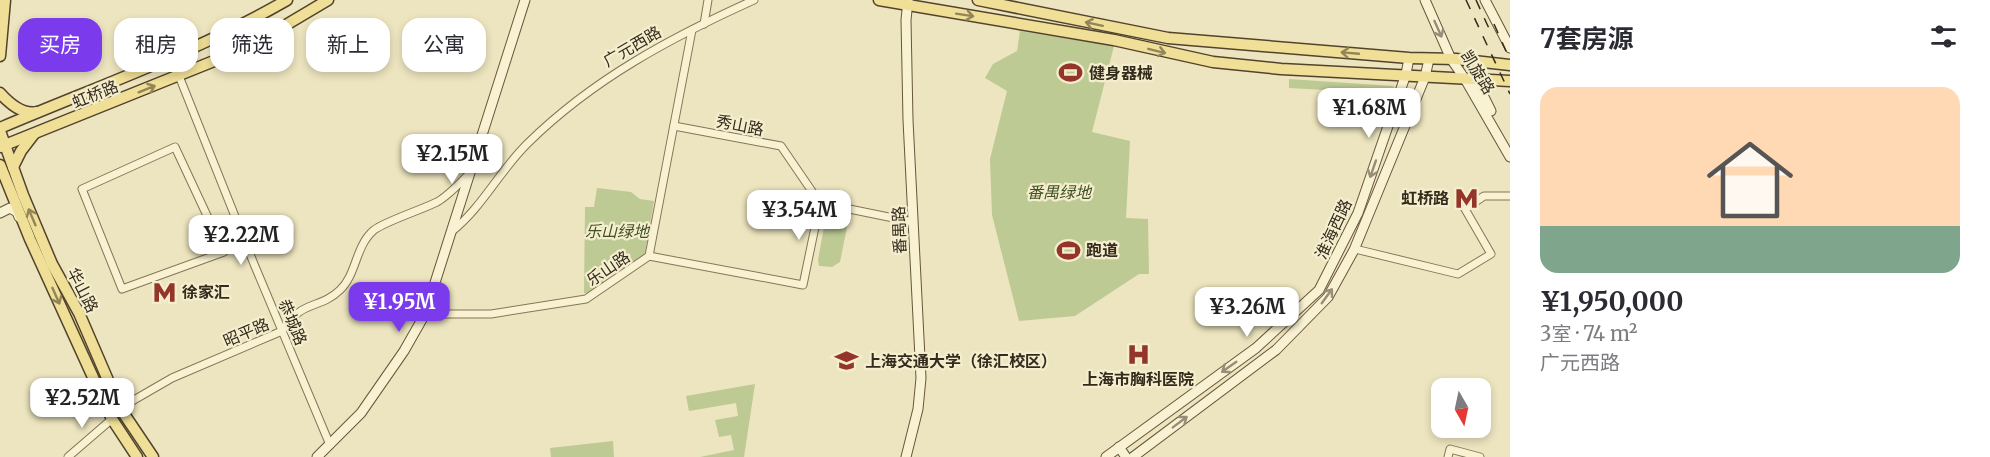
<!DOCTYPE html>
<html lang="zh">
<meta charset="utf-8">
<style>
:root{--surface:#fff;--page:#f2f2f3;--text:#2b2b33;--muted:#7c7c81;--accent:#7c3aed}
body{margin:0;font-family:Merriweather,"Noto Sans SC",serif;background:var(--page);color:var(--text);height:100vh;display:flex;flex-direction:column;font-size:22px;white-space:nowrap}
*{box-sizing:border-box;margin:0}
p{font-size:20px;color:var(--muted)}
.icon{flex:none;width:33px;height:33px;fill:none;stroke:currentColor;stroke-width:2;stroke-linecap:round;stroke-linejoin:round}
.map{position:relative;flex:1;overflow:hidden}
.panel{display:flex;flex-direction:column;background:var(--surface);width:480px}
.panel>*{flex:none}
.banner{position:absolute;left:18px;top:18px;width:570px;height:54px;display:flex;gap:12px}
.needle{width:39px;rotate:171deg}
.controls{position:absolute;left:1431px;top:378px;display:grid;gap:12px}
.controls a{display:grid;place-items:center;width:60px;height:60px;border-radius:12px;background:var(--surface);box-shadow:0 3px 9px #0003;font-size:30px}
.price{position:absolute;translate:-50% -51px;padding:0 14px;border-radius:12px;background:#fff;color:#222;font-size:20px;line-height:39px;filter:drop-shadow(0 2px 3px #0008)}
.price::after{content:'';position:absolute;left:50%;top:36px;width:18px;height:14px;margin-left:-9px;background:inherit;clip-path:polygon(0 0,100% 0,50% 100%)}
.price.active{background:var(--accent);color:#fff}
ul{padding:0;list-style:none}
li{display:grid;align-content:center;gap:12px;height:318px;padding:0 30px}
li span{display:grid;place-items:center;height:186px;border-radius:18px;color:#555}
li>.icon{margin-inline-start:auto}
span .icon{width:108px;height:108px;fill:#fffc;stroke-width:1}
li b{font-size:26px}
h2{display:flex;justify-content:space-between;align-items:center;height:72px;padding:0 30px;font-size:26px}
.pill{padding:0 21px;border-radius:18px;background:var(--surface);box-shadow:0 3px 9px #0003;font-size:21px;line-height:54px}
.pill.active{background:var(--accent);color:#fff}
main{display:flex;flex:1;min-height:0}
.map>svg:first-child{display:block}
</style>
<main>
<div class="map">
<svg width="1510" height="457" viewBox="0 0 1510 457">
<rect width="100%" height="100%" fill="#ede5bf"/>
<g fill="#bdca94">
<polygon points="1020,31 1114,46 1092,132 1130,141 1126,218 1148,219 1149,274 1139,274 1075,316 1019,321 992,215 990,159 1007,91 985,78 993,64 1017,51"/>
<path d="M1289 79 1393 86 1398 93 1390 116C1379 113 1380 101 1364 97V92L1289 88Z"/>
<polygon points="597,188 631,192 640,199 654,201 645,254 588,293 584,293 585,207 594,207"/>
<polygon points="830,214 846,218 848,222 840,262 832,267 819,266 818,260 826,216"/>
<polygon points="755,384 744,457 700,457 734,450 731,435 719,437 715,420 738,416 736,403 689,411 686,396"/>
<polygon points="613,441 614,457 551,457 550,448"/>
</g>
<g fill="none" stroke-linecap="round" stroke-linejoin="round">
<defs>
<g id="street">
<polyline points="704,24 708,0"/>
<polyline points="179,76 254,264 330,445"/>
<polyline points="674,126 781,146 820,203 913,222"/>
<polygon points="175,147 224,252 122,289 82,189"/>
<path d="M451 232C482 208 500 170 528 143 593 79 672 37 754 0"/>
<polyline points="1355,249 1458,274 1491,254 1465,209 1484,196 1510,196"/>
<polyline points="649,256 803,285 820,203"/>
<polyline points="425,314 491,314 586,299 649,256 692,30"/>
<path d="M120 408 172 378 282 331C302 299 319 310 340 290 357 274 355 246 374 230 386 221 421 210 437 202 448 196 459 184 468 175"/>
<polyline points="68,457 112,419"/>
<polyline points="1448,457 1450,449 1480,457"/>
</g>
<g id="secondary">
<polyline points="1425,0 1451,59 1465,79 1510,157"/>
<polyline points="1485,0 1510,48"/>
<polyline points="1475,79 1491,111"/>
<polyline points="0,213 10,208 17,212 19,217"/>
<polyline points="1119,447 1126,457"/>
<polyline points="317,457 361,413 404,351 425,314 525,0"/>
<polyline points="906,457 918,409 921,378 908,120 906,20 908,0"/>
<polyline points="1106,457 1256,348 1319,290 1358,213 1406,74 1409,58"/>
<polyline points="1133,457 1276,350 1328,297 1354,250 1425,77 1429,59"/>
</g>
<g id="primary">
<polyline points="879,0 1114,40 1213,62 1281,69 1510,81"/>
<polyline points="978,0 1168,38 1409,58 1456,59 1510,65"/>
<polyline points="0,56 5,0"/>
<path d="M0 93C9 103 23 115 37 112"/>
<path d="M0 128C96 87 197 52 287 0"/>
<polyline points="0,131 23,195 52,264 79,313 120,408 153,457"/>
<polyline points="0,147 219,59 264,38 328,0"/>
<polyline points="0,165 30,239 112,419 137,457"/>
<polyline points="13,167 21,151 34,134"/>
</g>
</defs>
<use href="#street" stroke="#857558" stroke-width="9"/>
<use href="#secondary" stroke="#67563b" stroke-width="11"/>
<use href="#primary" stroke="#53432d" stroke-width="13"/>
<use href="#street" stroke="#f8f1d2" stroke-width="7"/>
<use href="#secondary" stroke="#f8f1d2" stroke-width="9"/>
<use href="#primary" stroke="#f0df97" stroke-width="10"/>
<g stroke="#352b1c" stroke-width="1.5" stroke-dasharray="10 10" stroke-linecap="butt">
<polyline points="1466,0 1510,94"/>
<polyline points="1476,0 1492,35"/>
<polyline points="1494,24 1510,60"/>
</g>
</g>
<defs><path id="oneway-shaft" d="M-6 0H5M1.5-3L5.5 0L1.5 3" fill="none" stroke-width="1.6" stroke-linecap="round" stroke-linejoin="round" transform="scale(1.5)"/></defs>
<g stroke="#92855a">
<use href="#oneway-shaft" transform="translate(965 15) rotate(9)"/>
<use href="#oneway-shaft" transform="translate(1094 24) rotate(-168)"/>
<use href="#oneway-shaft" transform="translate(1157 51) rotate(14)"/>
<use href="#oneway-shaft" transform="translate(1350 53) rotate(-175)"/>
<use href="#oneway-shaft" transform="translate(147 89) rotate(-22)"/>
<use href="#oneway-shaft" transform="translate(32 217) rotate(-113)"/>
<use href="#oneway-shaft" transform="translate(56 296) rotate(66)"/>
</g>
<g stroke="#968e77">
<use href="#oneway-shaft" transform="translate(1438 29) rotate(66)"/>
<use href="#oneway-shaft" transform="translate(1373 169) rotate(109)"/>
<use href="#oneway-shaft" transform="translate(1327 296) rotate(-54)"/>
<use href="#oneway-shaft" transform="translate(1229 367) rotate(145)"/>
<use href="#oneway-shaft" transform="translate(1180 422) rotate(-37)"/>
</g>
<defs>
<symbol id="stadium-bare" viewBox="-9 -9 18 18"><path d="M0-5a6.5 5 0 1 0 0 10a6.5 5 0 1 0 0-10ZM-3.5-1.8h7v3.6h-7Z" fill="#933529" stroke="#f4eecf" stroke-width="2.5" paint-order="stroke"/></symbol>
<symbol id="metro-bare" viewBox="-9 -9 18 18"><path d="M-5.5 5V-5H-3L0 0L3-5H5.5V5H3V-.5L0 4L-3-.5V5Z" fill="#933529" stroke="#f4eecf" stroke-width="2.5" paint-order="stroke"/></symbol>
<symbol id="hospital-bare" viewBox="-9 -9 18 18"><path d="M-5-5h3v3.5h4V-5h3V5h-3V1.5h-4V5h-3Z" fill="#933529" stroke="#f4eecf" stroke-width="2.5" paint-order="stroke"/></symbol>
<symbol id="university-bare" viewBox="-9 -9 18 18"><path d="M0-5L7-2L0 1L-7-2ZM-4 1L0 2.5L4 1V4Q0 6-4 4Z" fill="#933529" stroke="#f4eecf" stroke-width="2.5" paint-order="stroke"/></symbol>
</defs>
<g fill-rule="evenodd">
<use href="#stadium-bare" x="1054" y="56" width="33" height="33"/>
<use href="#metro-bare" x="1450" y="182" width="33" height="33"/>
<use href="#stadium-bare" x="1052" y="234" width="33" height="33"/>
<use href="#metro-bare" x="148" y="276" width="33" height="33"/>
<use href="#hospital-bare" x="1122" y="338" width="33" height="33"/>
<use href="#university-bare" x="830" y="344" width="33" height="33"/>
</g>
<g text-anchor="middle" stroke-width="4.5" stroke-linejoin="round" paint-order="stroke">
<g font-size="16" fill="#352b1c" stroke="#f4eecf">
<text transform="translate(632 46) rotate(-30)" y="6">广元西路</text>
<text transform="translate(1478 72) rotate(58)" y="6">凯旋路</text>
<text transform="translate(95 94) rotate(-22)" y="6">虹桥路</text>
<text transform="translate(740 125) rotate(11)" y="6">秀山路</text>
<text transform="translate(1333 229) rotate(-65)" y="6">淮海西路</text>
<text transform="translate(899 230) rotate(-92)" y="6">番禺路</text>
<text transform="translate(608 268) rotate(-34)" y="6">乐山路</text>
<text transform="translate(83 290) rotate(63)" y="6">华山路</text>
<text transform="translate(293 322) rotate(67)" y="6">恭城路</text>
<text transform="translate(246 332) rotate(-23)" y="6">昭平路</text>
</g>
<g font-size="16" font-weight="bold" fill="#352b1c" stroke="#f4eecf" text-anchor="start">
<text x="1089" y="79">健身器械</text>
<text x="1449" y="204" text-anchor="end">虹桥路</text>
<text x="1086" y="256">跑道</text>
<text x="182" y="298">徐家汇</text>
<text x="865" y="367">上海交通大学（徐汇校区）</text>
<text x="1138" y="385" text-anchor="middle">上海市胸科医院</text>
</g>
<g font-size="16" font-style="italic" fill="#405123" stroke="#f4eecf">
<text x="1059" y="198">番禺绿地</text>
<text x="617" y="237">乐山绿地</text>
</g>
</g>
</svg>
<div class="controls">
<a><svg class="needle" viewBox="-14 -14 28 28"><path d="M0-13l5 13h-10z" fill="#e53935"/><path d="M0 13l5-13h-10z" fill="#7c7c81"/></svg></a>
</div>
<b class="price" style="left:1369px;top:139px">¥1.68M</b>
<b class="price" style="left:452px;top:185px">¥2.15M</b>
<b class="price" style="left:799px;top:241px">¥3.54M</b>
<b class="price" style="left:241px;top:266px">¥2.22M</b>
<b class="price active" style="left:399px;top:333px">¥1.95M</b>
<b class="price" style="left:1247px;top:338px">¥3.26M</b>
<b class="price" style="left:82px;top:429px">¥2.52M</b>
<div class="banner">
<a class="pill active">买房</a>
<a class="pill">租房</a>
<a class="pill">筛选</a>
<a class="pill">新上</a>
<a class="pill">公寓</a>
</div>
</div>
<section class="panel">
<h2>7套房源<svg class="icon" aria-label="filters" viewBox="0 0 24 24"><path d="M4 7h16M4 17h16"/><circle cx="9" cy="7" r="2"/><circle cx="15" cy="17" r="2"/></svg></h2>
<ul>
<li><span style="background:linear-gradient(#ffd9b3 75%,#7fa58c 0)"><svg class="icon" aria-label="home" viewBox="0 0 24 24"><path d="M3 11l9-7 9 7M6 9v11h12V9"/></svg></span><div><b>¥1,950,000</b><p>3室 · 74 m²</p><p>广元西路</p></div></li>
</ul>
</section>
</main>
